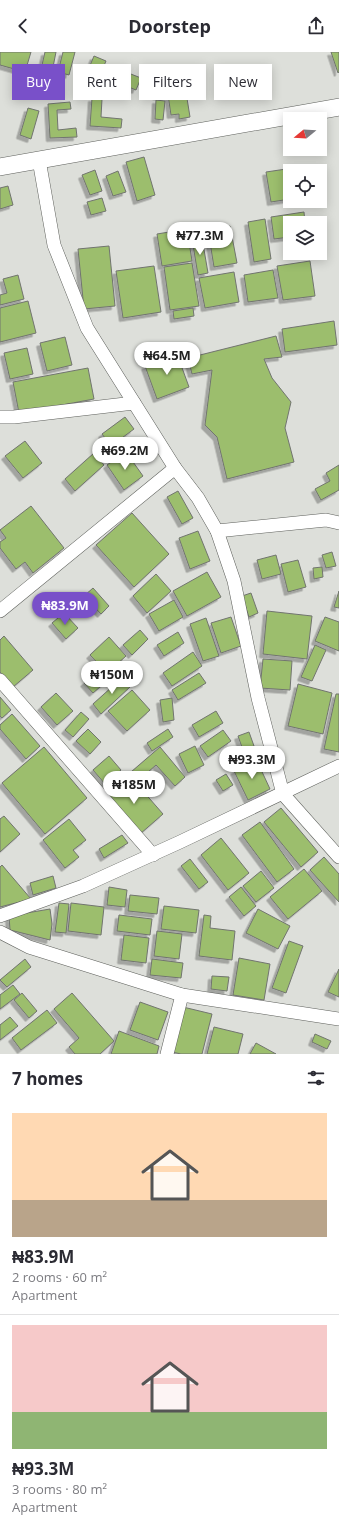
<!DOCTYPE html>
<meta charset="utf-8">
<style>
:root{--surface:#fff;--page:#f7f7f7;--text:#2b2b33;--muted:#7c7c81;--line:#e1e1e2;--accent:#7950c9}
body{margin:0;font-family:"Open Sans",sans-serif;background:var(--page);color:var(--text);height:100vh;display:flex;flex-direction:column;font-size:15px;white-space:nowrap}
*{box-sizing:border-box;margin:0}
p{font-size:13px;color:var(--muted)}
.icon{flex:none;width:22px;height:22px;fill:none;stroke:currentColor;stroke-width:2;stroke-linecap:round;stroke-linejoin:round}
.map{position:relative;height:1002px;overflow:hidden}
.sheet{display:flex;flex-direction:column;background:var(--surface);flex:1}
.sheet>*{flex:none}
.guide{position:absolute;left:12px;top:12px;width:315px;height:36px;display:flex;gap:8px}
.needle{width:26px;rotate:252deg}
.fabs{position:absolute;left:283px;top:60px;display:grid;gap:8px}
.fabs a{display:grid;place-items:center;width:44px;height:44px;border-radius:0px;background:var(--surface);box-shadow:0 2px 10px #0003;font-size:20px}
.price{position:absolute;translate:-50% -34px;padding:0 9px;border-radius:14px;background:#fff;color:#222;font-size:13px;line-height:26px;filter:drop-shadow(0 1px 2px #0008)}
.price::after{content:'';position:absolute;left:50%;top:24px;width:12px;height:9px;margin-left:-6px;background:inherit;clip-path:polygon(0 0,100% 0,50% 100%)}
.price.selected{background:var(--accent);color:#fff}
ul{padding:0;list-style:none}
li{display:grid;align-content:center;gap:8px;height:212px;padding:0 12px}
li+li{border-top:1px solid var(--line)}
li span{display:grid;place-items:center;height:124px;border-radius:0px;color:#555}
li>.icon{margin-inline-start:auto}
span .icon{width:72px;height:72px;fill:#fffc;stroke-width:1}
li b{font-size:17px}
h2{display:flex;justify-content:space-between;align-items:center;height:48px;padding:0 12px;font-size:17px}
.tag{padding:0 14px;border-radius:0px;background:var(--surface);box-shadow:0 2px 10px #0003;font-size:14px;line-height:36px}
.tag.selected{background:var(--accent);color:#fff}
header{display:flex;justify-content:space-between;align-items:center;height:52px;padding:0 12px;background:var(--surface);font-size:18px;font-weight:700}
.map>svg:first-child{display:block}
</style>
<header><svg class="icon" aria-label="back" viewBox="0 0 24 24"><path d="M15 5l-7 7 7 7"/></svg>Doorstep<svg class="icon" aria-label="share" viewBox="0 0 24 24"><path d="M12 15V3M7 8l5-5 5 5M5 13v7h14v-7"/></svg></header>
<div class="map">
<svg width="339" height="1002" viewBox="0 0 339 1002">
<defs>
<filter id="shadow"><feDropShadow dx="-3.5" dy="3.5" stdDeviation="0" flood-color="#0004"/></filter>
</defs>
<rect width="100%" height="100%" fill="#dddfda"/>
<g fill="#9cbe6d" stroke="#71746f" filter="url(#shadow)">
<polygon points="0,0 31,0 25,20 0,13"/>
<polygon points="45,0 56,0 53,15 42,13"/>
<polygon points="63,0 75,0 69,23 58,20"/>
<polygon points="331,0 339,0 339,20 338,21"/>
<polygon points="94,4 106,9 98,28 86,23"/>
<polygon points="113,15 141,26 136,38 109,27"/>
<polygon points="185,34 190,65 179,67 179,62 171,63 167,36"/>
<polygon points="156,35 164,35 163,45 156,44"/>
<polygon points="92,46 102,47 101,65 122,67 121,76 90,74"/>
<polygon points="156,48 165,49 163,68 155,67"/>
<polygon points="70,50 71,57 57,58 58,78 76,76 77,85 50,86 48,52"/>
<polygon points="28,56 39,59 31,87 20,83"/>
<polygon points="144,105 155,143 137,149 126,110"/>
<polygon points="293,116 294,119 290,119 290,147 271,150 266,120"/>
<polygon points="95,118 102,139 90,143 82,123"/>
<polygon points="118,119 126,140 113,144 106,124"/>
<polygon points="8,134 13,153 0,157 0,136"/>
<polygon points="102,146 106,159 91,163 87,150"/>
<polygon points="304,160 305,171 290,171 290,185 274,187 271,165"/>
<polygon points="265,167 271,207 254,210 248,170"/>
<polygon points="230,174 237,211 214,215 208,178"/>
<polygon points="187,177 192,209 162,214 157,182"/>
<polygon points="202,186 208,221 198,223 192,187"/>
<polygon points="109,194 115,254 84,257 78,197"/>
<polygon points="310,209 315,244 283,248 277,214"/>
<polygon points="192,211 199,254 170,258 164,215"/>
<polygon points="154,214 161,260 123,266 116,219"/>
<polygon points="273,218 278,246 248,250 244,223"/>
<polygon points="234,220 239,250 205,256 199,226"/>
<polygon points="18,223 24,247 0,253 0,243 7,241 3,227"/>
<polygon points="28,249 36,281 0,290 0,256"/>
<polygon points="193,256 194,264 174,267 173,259"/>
<polygon points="334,269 337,293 285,300 282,277"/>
<polygon points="276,284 282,305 264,307 272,326 291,350 285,376 294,410 227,427 217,385 205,373 212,318 192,322 188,306"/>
<polygon points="65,285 72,313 47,319 40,291"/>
<polygon points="27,296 33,322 10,327 4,301"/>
<polygon points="177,302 189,335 157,347 145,314"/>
<polygon points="88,316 94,347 19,361 13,330"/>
<polygon points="125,365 134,377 111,394 102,382"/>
<polygon points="25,389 42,411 23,426 5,404"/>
<polygon points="126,400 143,424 124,438 107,413"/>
<polygon points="94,401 104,413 75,439 65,427"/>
<polygon points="339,413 339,438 321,448 315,437 330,429 326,421"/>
<polygon points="178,439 193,466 182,472 167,445"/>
<polygon points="31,454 64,496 33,521 25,510 16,517 0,496 0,490 6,486 0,478"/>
<polygon points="132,461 169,502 134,535 96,493"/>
<polygon points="198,479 210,509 190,517 179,486"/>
<polygon points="332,500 336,514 326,516 322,503"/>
<polygon points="276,503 281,522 262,527 257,508"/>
<polygon points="298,508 306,535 288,540 281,512"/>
<polygon points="322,515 323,525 314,527 313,516"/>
<polygon points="207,520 221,545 187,564 173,539"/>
<polygon points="156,522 171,539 147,561 133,544"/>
<polygon points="93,536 109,554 101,562 84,544"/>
<polygon points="339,539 339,556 334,555"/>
<polygon points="251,541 258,561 249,565 242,544"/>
<polygon points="174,548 183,565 159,579 149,562"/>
<polygon points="267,559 312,564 307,607 263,602"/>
<polygon points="64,561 78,576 66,587 52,571"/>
<polygon points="231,565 241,594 221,601 211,571"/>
<polygon points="325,565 339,570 339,599 315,589"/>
<polygon points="206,566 219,604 203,609 190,572"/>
<polygon points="140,578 148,587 132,603 123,593"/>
<polygon points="178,580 184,591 164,604 157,593"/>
<polygon points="4,584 33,618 13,635 0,620 0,588"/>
<polygon points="109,585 126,604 107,621 90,603"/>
<polygon points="315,593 326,598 312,629 301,625"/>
<polygon points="193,600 202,614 172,634 163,621"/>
<polygon points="263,607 292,609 290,638 260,636"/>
<polygon points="99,618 108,628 93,641 84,631"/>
<polygon points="199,621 206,631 178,648 172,638"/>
<polygon points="123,625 131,634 101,662 93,652"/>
<polygon points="298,632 332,641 323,682 288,674"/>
<polygon points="132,638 150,658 127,679 108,659"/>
<polygon points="56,641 73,659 57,673 41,655"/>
<polygon points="336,642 339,642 339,700 324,697"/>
<polygon points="0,645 11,658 2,666 0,664"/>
<polygon points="172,646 174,668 163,670 160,648"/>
<polygon points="216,659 223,671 199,685 192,673"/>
<polygon points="81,660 89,667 73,685 65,678"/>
<polygon points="12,662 40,694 26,707 0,677 0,673"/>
<polygon points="88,677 101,690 90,702 76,689"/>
<polygon points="168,677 173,685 152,699 147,691"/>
<polygon points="223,678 231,689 208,705 200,694"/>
<polygon points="249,680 254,694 243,698 238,684"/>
<polygon points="195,694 204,713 188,721 179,702"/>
<polygon points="44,695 87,746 45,782 2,731"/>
<polygon points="160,695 185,725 175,734 156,713 139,728 131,720"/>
<polygon points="109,704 121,718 105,732 93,718"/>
<polygon points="257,709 270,737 248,748 234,719"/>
<polygon points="226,722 233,733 223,739 216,728"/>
<polygon points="129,723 163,762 140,782 106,744"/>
<polygon points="281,756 318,800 301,815 264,770"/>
<polygon points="4,764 20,782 0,800 0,767"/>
<polygon points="69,767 86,788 73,798 79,805 65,816 43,788"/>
<polygon points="260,770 294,817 277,830 242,783"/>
<polygon points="122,783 128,791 104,806 99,797"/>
<polygon points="221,786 249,821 228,838 201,803"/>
<polygon points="324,805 339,822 339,850 310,818"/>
<polygon points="190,807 208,830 199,837 181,814"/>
<polygon points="2,813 31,847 0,855 0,815"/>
<polygon points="304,817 322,839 288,867 270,845"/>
<polygon points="261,819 274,836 256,850 243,834"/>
<polygon points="53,824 56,836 33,843 30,831"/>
<polygon points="109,835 127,838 125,855 107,853"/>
<polygon points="241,835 256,854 244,864 229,845"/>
<polygon points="130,843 159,846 157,862 128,859"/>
<polygon points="59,851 69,852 66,881 55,880"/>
<polygon points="71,851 104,855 101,883 68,879"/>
<polygon points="164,854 199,858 196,881 161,877"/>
<polygon points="50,857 52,872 50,888 10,878 9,864"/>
<polygon points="258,857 290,874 278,897 246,881"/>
<polygon points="119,863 152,867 150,883 117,879"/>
<polygon points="204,863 211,864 210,876 235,879 232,908 199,904"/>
<polygon points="157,879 182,882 179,907 154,904"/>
<polygon points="124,883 149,886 146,911 121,908"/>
<polygon points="289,889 303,894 286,941 272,936"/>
<polygon points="239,906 270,912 264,948 233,943"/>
<polygon points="25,907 31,915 7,935 0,928"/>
<polygon points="152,907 183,911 181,926 150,923"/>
<polygon points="339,917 339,945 328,940"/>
<polygon points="212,924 229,925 227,939 211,937"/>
<polygon points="13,933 20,942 0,957 0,943"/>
<polygon points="22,941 37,959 29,966 14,948"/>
<polygon points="72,941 114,989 100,1002 75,1002 69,995 79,986 54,957"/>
<polygon points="140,950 168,960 158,988 130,978"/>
<polygon points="183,955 212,962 202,1002 181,1002 172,1000"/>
<polygon points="47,958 57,971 21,998 12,986"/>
<polygon points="10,965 18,974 0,988 0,973"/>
<polygon points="214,975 243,982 238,1002 207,1002"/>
<polygon points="119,979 159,994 157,1002 111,1002"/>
<polygon points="315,982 331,989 327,997 312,990"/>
<polygon points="256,991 276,1002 250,1002"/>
</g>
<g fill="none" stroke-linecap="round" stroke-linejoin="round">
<defs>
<g id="minor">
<polyline points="39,108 54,193 87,276 175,416 198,446 217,479 234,529 258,646 283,742 339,805"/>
<polyline points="0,365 14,365 134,351"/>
<polyline points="217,479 326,468 339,471"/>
<polyline points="0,559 175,416"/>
<polyline points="0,628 153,803"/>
<polyline points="0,864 83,834 180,790 339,714"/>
<polyline points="0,880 29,895 182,943 339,967"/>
<polyline points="167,1002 182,943"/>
</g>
<polyline id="tertiary" points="0,115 339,55"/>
</defs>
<use href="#minor" stroke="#5e605c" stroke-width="14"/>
<use href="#tertiary" stroke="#5e605c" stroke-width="18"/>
<use href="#minor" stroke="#fff" stroke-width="13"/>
<use href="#tertiary" stroke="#fff" stroke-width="17"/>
</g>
</svg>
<div class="fabs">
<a><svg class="needle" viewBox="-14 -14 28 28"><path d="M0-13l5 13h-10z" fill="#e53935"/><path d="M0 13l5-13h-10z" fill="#7c7c81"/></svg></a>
<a><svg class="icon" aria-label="locate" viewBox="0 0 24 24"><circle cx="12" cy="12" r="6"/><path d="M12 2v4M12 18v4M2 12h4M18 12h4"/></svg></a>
<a><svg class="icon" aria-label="layers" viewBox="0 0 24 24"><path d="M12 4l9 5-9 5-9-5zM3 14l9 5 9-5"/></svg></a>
</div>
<b class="price" style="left:200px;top:204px">₦77.3M</b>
<b class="price" style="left:167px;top:324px">₦64.5M</b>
<b class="price" style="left:125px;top:419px">₦69.2M</b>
<b class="price selected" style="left:65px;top:574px">₦83.9M</b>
<b class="price" style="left:112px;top:643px">₦150M</b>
<b class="price" style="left:252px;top:728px">₦93.3M</b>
<b class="price" style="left:134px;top:753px">₦185M</b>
<div class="guide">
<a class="tag selected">Buy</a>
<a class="tag">Rent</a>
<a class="tag">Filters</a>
<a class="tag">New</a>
</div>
</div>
<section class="sheet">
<h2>7 homes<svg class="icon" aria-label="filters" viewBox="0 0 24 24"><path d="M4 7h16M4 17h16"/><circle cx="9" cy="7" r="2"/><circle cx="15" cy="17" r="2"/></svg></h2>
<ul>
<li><span style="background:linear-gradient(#ffd9b3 70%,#b9a48a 0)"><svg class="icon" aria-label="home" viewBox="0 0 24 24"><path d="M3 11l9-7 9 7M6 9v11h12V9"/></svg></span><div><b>₦83.9M</b><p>2 rooms · 60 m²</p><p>Apartment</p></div></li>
<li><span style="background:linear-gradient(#f6c9c9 70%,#8fb573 0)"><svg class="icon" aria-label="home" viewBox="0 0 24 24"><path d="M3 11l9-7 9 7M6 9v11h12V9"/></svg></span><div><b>₦93.3M</b><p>3 rooms · 80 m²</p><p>Apartment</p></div></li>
</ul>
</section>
